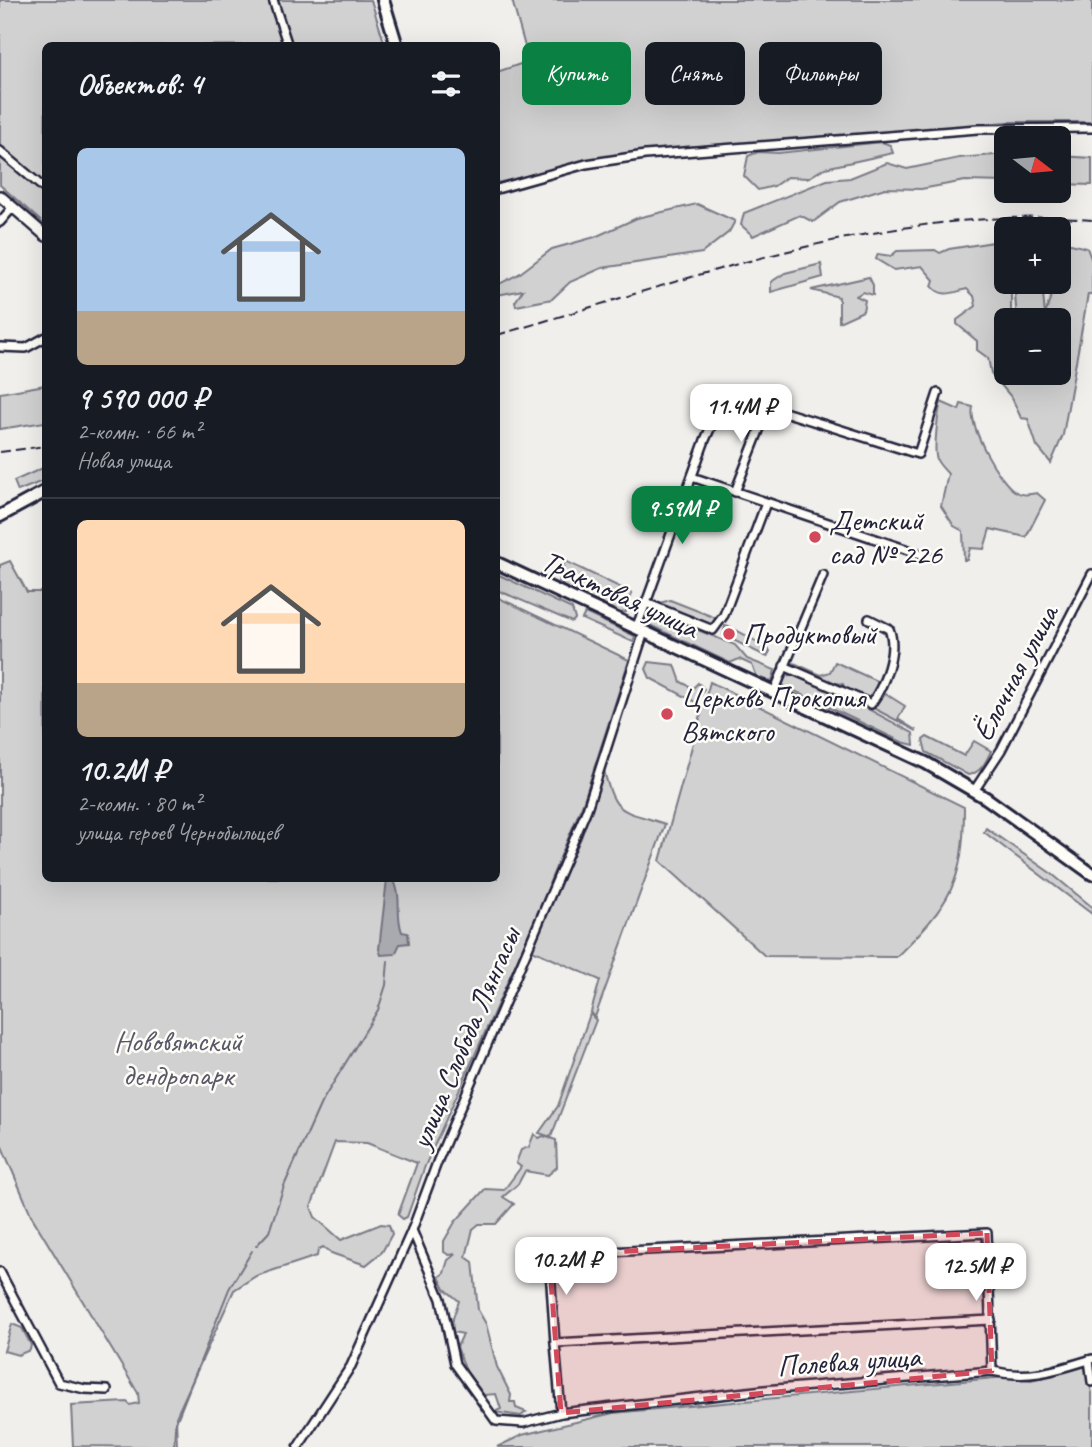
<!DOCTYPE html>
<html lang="ru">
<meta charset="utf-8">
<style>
:root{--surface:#171b24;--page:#20242c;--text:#f1f3f6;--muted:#9ea1a6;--line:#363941;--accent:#0b8043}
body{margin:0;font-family:Caveat,sans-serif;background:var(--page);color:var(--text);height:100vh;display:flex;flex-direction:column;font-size:26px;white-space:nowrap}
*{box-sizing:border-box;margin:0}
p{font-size:23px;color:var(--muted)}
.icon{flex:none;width:38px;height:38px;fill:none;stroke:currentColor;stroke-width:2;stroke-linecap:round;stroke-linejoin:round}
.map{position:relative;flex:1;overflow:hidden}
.details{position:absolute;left:42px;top:42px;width:458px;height:840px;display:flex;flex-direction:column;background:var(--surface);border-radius:10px;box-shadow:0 7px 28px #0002}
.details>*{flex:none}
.guide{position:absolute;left:522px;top:42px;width:466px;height:63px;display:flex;gap:14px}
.needle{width:46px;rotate:106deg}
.fabs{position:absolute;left:994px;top:126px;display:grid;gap:14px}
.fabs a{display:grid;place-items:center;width:77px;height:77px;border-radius:10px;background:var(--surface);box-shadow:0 7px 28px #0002;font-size:35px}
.price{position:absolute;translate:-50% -60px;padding:0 16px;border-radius:14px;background:#fff;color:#222;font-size:23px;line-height:46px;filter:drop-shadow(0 2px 4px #0008)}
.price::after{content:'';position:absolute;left:50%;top:42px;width:21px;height:16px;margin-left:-10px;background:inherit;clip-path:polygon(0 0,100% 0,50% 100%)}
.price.selected{background:var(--accent);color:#fff}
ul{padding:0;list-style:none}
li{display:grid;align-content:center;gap:14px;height:371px;padding:0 35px}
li+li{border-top:2px solid var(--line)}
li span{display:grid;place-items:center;height:217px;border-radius:10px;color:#555}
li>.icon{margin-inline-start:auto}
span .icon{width:126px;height:126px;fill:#fffc;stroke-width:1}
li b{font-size:30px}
h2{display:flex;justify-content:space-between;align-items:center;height:84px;padding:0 35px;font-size:30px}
.pill{padding:0 24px;border-radius:10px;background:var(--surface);box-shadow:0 7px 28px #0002;font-size:24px;line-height:63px}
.pill.selected{background:var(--accent);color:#fff}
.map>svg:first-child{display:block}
</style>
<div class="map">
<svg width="1092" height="1447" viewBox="0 0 1092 1447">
<rect width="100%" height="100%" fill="#f0efec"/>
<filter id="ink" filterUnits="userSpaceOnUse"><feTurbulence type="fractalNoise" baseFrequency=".0143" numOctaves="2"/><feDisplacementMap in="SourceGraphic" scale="14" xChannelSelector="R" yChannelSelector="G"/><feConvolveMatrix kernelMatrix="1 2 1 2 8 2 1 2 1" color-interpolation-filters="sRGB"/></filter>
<g filter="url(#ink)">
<g fill="#d2d1d1" stroke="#7a7a86" stroke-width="2">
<polygon points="0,0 371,0 385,45 46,46 45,225 0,185"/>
<polygon points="512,0 1092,0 1092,122 1006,122 610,156 497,183 497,72 529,61"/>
<polygon points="882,142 890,145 893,153 825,168 808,178 787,177 774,186 758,190 744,176 748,156 758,152 778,153"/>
<polygon points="1006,154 1006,182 965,181 921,189 885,188 840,202 813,222 800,215 753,236 741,225 744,213 827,180 850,178 887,163 907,169 959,158"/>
<polygon points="1059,156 1092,158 1092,185 1059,184"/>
<polygon points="697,204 735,221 729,232 702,253 602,268 570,282 552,299 516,306 515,302 523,290 497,295 497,285 519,274 552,249 595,237 637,218"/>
<path d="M1006 240V282H1011V320H1006V373H1059V320H1017L1014 282H1042L1045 316 1051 295 1047 282H1059V241L1087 248 1092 261V294H1088L1063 435 1051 463 1037 446 1028 419 1021 418 1012 398 991 373 988 358 977 350V341L957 324V320L976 306 974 296 967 289C954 292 942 299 932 286L934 280 922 266 894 270 876 259 878 254 891 256 897 251 935 250 940 253 949 249Z"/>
<polygon points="821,264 823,277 771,292 771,282 785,273"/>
<polygon points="869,277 873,285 873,295 863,292 856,296 865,300 863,311 839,322 839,297 811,290"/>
<polygon points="45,385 45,422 0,429 0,393"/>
<path d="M941 402 959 410 961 404 973 407C968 426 999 482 1016 492 1023 496 1030 494 1037 493L1045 500 1026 537 990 529 984 549 970 548 967 560H964L963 531 954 526 941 506 948 474C945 470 939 465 937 460 933 450 938 413 941 402Z"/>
<polygon points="45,467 45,480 18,491 14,481"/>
<polygon points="10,561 27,592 45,592 46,878 497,878 497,597 629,660 583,803 549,884 582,810 569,845 425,1166 407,1217 403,1219 398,1215 417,1163 367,1143 335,1142 311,1207 315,1217 341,1240 381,1224 389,1225 392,1234 382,1252 366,1265 331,1253 323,1247 318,1250 317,1256 256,1276 234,1290 176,1417 177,1447 73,1446 71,1405 127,1402 130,1405 139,1403 138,1393 32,1217 0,1142 0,565"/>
<polygon points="565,561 632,593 626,612 620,613 564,587 559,582"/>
<polygon points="497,574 572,609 575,619 572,622 497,590"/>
<polygon points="670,600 716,618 711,627 690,617 660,609 660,603"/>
<polygon points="648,610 735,645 747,659 775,670 772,682 757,677 752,665 739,659 730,663 654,627 644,621"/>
<polygon points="585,613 635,636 633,642 582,619"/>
<path d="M725 626C731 626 767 647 770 651L767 657 723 635Z"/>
<polygon points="649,662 675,665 681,682 693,688 698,683 704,689 697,703 650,678 646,669"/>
<polygon points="835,662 881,683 873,700 845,689 843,684 828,682 791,667 794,663 821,675 830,672"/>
<polygon points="793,675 842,695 913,733 914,745 902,742 784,686 782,682 784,676"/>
<path d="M710 682 964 807C964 884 950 904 896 957L765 956 660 861Z"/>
<polygon points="886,694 905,706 898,719 917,731 875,709 874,703"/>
<path d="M927 737 964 756 974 741 991 751C986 762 981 773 968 775L926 752 923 740Z"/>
<path d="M604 770C615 817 622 809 665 824L595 1017 591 1012 600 980 530 949 581 838Z"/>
<polygon points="986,828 1052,874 1092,907 1092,914 984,832"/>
<polygon points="590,1014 596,1020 551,1137 539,1133 558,1106"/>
<path d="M534 1134 539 1138 543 1136 556 1140 557 1167 548 1175 525 1171 518 1184 503 1197 514 1204 496 1224H479L473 1229 466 1257 473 1262 478 1310 486 1324 497 1367 511 1395 510 1402H515L516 1408 526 1412 521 1416 494 1412 501 1409 496 1394 484 1395 466 1371 457 1347 463 1334 453 1332C451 1317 455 1314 459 1301L445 1289 439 1277 444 1273 448 1260 456 1254 449 1255 444 1252V1241L455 1222 485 1189 504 1190 521 1167 516 1163 521 1150 529 1147Z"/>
<polygon points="12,1324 22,1328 31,1345 30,1350 18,1355 4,1351"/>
<polygon points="1085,1366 1092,1393 1092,1447 497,1447 522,1435 613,1413 1006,1377 1031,1380"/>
</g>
<path fill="#a9a9b0" stroke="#737381" stroke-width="2" d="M387 879H393C403 896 395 913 402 932L408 933 409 943 400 944 395 954 381 955 379 949Z"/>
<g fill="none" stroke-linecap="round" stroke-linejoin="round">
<g stroke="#737381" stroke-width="2">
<polyline points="256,1246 269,1232 284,1186 321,1103 378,1010 386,985 388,961"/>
<polyline points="175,1425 229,1289 252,1251"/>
<polyline points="174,1447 175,1427"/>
</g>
<defs>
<g id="minor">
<polyline points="273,0 288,46"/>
<polyline points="0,151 46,190"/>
<polyline points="497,189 586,164 645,155 978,129 1092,128"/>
<polyline points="0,222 13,207"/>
<polyline points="0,347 26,348 46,337"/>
<polyline points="692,477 929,557"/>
<polyline points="735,492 769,405"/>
<polyline points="646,603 705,440 721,404 730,395 918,454 938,393"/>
<polyline points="636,628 646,603 713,630 724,615 766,503"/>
<path d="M784 666 871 704C884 686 898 650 889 629L869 619"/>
<polyline points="774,692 823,575"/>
<polyline points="974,791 1001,750 1092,574"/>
<path d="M412 1230 441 1299 455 1364 496 1421 523 1423 561 1413 764 1390 992 1371C1030 1380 1056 1370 1092 1359"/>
<polyline points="0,1272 59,1383 85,1389 107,1390"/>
<polyline points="991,1320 555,1343 549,1255 987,1233 992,1371"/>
<polyline points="555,1343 561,1413"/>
<polyline points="1089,1360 1092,1382"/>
<polyline points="298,1447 351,1366 412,1230 438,1160 587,809 644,632"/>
</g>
<polyline id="tertiary" points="0,196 46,236"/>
<polyline id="secondary" points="383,0 397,46"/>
<g id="primary">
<polyline points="0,516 46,491"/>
<polyline points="497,563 926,763 986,798 1092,874"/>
</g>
</defs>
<use href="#minor" stroke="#22223b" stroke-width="12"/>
<use href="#tertiary" stroke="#22223b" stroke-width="14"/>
<use href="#secondary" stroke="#22223b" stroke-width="16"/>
<use href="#primary" stroke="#22223b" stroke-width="16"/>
<use href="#minor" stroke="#fdfcf7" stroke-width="7"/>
<use href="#tertiary" stroke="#fdfcf7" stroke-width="9"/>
<use href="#secondary" stroke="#fdfcf7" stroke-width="10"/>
<use href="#primary" stroke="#fdfcf7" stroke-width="10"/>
<g stroke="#22223b" stroke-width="2" stroke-dasharray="10 5" stroke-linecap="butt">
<path d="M497 335C690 280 888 203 1092 220"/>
<polyline points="0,452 46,446"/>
</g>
</g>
</g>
<path fill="#d1495b" fill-opacity="0.2" stroke="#d1495b" stroke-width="5" stroke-dasharray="14 9" stroke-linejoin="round" d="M987 1233 992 1371 561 1413 549 1255Z"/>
<g fill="#d1495b" stroke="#fdfcf7" stroke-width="2.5">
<circle cx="815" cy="537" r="7"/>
<circle cx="729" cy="634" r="7"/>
<circle cx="667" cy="714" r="7"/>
</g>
<g text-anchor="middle" stroke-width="5" stroke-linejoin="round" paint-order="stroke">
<g font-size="30" fill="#22223b" stroke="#fdfcf7" text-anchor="start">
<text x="829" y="530">Детский<tspan x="829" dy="34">сад № 226</tspan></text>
<text x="743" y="644">Продуктовый</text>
<text x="681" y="707">Церковь Прокопия<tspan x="681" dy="34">Вятского</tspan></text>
</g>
<g font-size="30" fill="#22223b" stroke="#fdfcf7">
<text transform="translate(620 594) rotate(25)" y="10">Трактовая улица</text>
<text transform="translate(1015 673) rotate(-62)" y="10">Ёлочная улица</text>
<text transform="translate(465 1038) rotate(-67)" y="10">улица Слобода Лянгасы</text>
<text transform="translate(849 1361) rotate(-4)" y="10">Полевая улица</text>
</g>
<g font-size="30" fill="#575768" stroke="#fdfcf7">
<text x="178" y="1051">Нововятский<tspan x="178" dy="34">дендропарк</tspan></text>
</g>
</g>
</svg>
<div class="fabs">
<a><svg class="needle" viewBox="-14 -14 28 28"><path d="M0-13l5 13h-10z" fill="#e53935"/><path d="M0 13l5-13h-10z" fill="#9ea1a6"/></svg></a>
<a>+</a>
<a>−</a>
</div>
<b class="price" style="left:741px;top:444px">11.4M ₽</b>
<b class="price selected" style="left:682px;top:546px">9.59M ₽</b>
<b class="price" style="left:566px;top:1297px">10.2M ₽</b>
<b class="price" style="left:976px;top:1303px">12.5M ₽</b>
<div class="guide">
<a class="pill selected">Купить</a>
<a class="pill">Снять</a>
<a class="pill">Фильтры</a>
</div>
<section class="details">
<h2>Объектов: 4<svg class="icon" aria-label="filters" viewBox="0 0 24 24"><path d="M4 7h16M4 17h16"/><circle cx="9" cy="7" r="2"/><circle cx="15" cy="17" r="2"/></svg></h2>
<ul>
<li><span style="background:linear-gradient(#a9c7e8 75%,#b9a48a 0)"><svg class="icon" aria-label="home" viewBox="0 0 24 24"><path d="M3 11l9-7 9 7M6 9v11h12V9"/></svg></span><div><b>9 590 000 ₽</b><p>2-комн. · 66 m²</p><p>Новая улица</p></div></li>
<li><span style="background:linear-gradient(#ffd9b3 75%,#b9a48a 0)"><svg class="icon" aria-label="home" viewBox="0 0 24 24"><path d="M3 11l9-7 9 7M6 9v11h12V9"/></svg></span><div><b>10.2M ₽</b><p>2-комн. · 80 m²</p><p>улица героев Чернобыльцев</p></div></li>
</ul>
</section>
</div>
